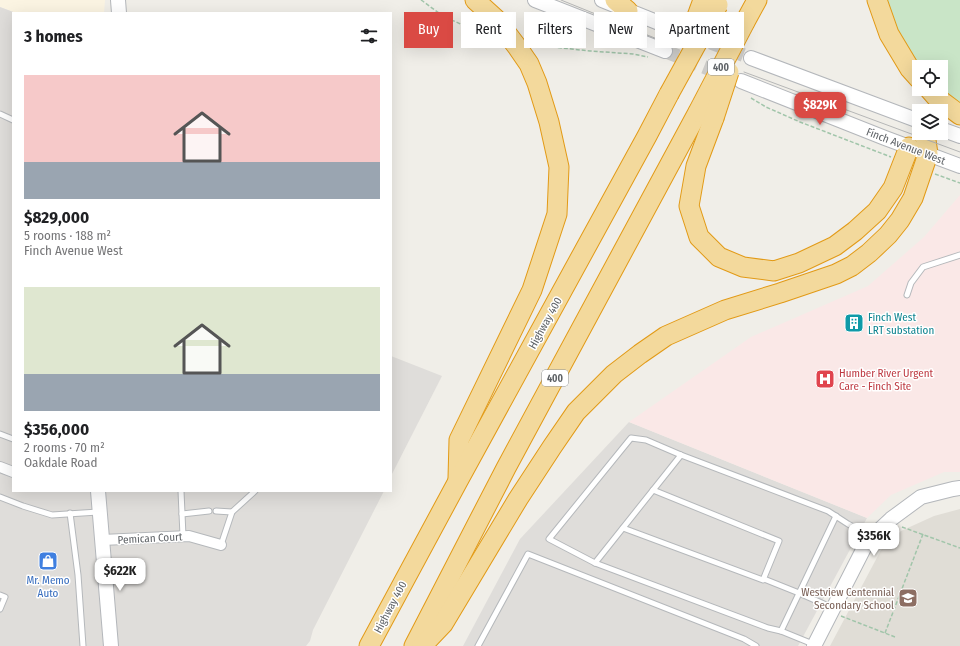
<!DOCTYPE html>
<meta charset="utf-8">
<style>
:root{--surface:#fff;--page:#f2f2f2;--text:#202124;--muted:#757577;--accent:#da4a44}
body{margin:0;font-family:"Fira Sans Condensed",sans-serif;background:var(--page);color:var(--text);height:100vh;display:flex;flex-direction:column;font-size:15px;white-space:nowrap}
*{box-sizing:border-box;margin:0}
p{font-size:13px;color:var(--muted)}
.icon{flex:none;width:22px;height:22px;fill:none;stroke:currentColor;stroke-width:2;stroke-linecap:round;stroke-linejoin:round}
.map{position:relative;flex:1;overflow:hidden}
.side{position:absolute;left:12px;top:12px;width:380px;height:480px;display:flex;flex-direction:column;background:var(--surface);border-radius:0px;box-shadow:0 4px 16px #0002}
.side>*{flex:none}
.hud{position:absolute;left:404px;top:12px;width:380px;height:36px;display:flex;gap:8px}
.buttons{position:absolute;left:912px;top:60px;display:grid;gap:8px}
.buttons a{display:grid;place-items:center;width:36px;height:36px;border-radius:0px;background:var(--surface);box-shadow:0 4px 16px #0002;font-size:20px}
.price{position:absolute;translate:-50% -34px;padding:0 9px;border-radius:8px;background:#fff;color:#222;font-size:13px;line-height:26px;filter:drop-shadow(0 1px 2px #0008)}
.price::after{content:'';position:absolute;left:50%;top:24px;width:12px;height:9px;margin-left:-6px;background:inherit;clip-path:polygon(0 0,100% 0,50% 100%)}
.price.current{background:var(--accent);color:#fff}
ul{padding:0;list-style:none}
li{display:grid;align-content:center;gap:8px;height:212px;padding:0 12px}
li span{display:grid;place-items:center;height:124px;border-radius:0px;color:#555}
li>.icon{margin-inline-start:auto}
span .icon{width:72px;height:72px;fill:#fffc;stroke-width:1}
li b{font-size:17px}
h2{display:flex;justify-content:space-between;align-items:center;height:48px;padding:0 12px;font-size:17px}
.chip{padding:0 14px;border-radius:0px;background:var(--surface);box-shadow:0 4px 16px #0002;font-size:14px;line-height:36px}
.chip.current{background:var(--accent);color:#fff}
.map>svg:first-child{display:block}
</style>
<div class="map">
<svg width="960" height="646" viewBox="0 0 960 646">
<rect width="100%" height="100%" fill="#f0eee8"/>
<polygon fill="#fbf4e2" points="0,0 105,0 104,13 16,13 0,7"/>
<g fill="#dfddda">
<polygon points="0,7 16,13 13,13 13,491 384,491 313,630 310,641 306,646 0,646"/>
<polygon points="391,356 442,376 391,476"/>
<polygon points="629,422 867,518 798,646 463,646 520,539"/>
</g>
<polygon fill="#e0ddd6" points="960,509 960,646 830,646 881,550 901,531 934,516"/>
<polygon fill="#fae8e7" points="960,195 960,472 944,472 891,495 867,518 629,422 751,337 868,286 924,237"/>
<polygon fill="#c9e5c7" points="883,0 960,0 960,104 941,89 941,67 919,67 906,53"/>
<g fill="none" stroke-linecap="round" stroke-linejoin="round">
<g stroke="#cccbc8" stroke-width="14" stroke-dasharray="14 7" stroke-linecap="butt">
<polyline points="691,35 751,58"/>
<polyline points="665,51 727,76"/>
</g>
<defs>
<g id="lane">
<polyline points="0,114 13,120"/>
<polyline points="907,295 911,283 923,267 960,255"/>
<polyline points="0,434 13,439"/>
<polyline points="181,491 183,536"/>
<polyline points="0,497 23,506 52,515 98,512"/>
<polyline points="216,511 232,512"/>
<polyline points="70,513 78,575 83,646"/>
<polyline points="182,514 209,511"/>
<polyline points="623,528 763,580 779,541 653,490"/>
<polyline points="221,545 232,512 255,491"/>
<polyline points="595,563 681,455"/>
<polyline points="764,579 799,593 833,608"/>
<polyline points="0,595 5,597 0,609"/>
<polyline points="781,631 836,516"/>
<polyline points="813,644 781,631 768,628 595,563 549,539 631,438 646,440 681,455 828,511 848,524 872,537"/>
<polyline points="478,646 528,554 744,639 756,646"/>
</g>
<g id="street">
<polyline points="0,467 13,472"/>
<polyline points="102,540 189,536 221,545"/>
</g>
<g id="secondary">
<polyline points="118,0 119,13"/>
<polyline points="535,0 665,51"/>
<polyline points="602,0 679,31"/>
<polyline points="751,58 919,121"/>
<polyline points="741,81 885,138 960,166"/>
<polyline points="941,129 960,136"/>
<polyline points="98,491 111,646"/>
<polyline points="814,646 864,548 876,533 891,519 921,497 953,489 960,488"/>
</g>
<g id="highway">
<polyline points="615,0 628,11"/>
<polyline points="877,0 889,34 910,69 919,79"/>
<polyline points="745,22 757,0"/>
<polyline points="929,89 936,97 960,115"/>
<polyline points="714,118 696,166 689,206 699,237 719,257 743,267 774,271 799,263 835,246 855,231 877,211 893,188 909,147"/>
<polyline points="458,478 459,440 532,290 557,214 559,167 549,122 537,83 529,64 518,48 496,19 475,0"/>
<polyline points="369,646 458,481 647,136 669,94"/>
<polyline points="414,646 506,468 698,112"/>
<polyline points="422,646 443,624 518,499 552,447 576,412 614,374 640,354 666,336 725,310 780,293 836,274 852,266 869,253 888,235 900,220 913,198 928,154 926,140 923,133"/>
</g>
</defs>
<use href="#lane" stroke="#b5b8bb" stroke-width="7"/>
<use href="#street" stroke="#b5b8bb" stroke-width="12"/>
<use href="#secondary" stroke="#b4b7bb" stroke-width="16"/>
<use href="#highway" stroke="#e29a16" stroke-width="21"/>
<g stroke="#a1c5aa" stroke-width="1.5" stroke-dasharray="4 2" stroke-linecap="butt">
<path d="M421 0C427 4 433 9 439 13 456 23 474 30 492 36"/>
<polyline points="534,45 590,51 633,54 648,57"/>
<polyline points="751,98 766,107 800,122 891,157"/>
<polyline points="935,174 960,183"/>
<polyline points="902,527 960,548"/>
<polyline points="841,616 895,637"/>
<polyline points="885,633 923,534"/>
</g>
<use href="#lane" stroke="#fff" stroke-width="5"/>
<use href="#street" stroke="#fff" stroke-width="10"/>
<use href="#secondary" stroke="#fff" stroke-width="14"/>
<use href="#highway" stroke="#f3d99c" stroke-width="19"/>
<g stroke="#b6b7b7" stroke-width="1">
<polyline points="561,0 672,45"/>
<polyline points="744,72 960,152"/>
</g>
<defs>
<g id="highway-bridge">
<polyline points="689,38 703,0"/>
<polyline points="669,94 718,5"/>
<polyline points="698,112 745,22"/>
<polyline points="714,118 729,72"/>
</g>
</defs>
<use href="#highway-bridge" stroke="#e29a16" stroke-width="21" stroke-linecap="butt"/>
<use href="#highway-bridge" stroke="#f3d99c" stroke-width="19"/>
</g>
<defs>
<symbol id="building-square" viewBox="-11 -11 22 22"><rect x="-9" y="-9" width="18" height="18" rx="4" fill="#0f9aa8" stroke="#fff"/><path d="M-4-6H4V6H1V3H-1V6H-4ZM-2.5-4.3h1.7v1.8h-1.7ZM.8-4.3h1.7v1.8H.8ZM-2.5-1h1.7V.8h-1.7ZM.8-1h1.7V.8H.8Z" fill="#fff"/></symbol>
<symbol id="hospital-square" viewBox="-11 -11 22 22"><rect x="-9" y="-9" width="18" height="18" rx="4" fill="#e0444e" stroke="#fff"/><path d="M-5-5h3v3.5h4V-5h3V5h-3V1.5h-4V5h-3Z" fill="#fff"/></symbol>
<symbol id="shop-square" viewBox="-11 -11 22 22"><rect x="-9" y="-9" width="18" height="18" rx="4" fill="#3f7fe0" stroke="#fff"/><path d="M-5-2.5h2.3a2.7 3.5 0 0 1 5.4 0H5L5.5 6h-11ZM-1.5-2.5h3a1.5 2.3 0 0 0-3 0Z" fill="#fff"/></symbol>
<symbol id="school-square" viewBox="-11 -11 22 22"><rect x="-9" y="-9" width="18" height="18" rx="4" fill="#8d6e63" stroke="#fff"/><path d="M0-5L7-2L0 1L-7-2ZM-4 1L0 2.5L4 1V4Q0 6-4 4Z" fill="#fff"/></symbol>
</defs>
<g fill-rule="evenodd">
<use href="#building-square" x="843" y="312" width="22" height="22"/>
<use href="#hospital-square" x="814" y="368" width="22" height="22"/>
<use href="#shop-square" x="37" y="550" width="22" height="22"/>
<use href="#school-square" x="897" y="587" width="22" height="22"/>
</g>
<g text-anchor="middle" stroke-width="3" stroke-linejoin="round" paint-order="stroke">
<g fill="#fff" stroke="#8f9295" stroke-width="1">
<rect x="708" y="59" width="26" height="16" rx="3"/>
<rect x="542" y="370" width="26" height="16" rx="3"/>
</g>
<g font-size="10" font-weight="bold" fill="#5f6367">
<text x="721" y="71">400</text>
<text x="555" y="382">400</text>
</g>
<g font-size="11" fill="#5f6367" stroke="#fff">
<text transform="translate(906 146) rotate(21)" y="4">Finch Avenue West</text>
<text transform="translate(545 323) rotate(-61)" y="4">Highway 400</text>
<text transform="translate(150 538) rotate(-3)" y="4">Pemican Court</text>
<text transform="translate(390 607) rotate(-62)" y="4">Highway 400</text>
</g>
<g font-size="11" fill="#0d838f" stroke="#fff" text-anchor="start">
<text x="868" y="321">Finch West<tspan x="868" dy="13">LRT substation</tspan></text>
</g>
<g font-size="11" fill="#be3a42" stroke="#fff" text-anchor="start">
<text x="839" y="377">Humber River Urgent<tspan x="839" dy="13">Care - Finch Site</tspan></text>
</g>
<g font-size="11" fill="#366cbe" stroke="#fff">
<text x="48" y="584">Mr. Memo<tspan x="48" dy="13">Auto</tspan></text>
</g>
<g font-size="11" fill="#785e54" stroke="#fff" text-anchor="end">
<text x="894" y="596">Westview Centennial<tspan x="894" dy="13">Secondary School</tspan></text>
</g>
</g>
</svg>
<div class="buttons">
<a><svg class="icon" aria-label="locate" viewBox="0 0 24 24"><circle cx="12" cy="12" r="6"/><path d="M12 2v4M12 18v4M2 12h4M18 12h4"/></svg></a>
<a><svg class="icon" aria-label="layers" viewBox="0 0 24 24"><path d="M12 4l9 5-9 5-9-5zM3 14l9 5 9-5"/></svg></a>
</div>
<b class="price current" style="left:820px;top:126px">$829K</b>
<b class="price" style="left:874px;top:557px">$356K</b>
<b class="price" style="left:120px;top:592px">$622K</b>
<div class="hud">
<a class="chip current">Buy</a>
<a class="chip">Rent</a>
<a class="chip">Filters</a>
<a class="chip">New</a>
<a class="chip">Apartment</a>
</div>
<section class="side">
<h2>3 homes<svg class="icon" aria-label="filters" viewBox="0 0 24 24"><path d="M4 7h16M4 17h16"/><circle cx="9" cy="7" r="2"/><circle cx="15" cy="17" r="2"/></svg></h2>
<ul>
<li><span style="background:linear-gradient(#f6c9c9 70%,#9aa5b1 0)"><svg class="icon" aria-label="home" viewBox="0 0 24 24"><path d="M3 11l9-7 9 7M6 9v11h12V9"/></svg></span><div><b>$829,000</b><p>5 rooms · 188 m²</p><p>Finch Avenue West</p></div></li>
<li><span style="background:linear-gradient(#dfe7d0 70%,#9aa5b1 0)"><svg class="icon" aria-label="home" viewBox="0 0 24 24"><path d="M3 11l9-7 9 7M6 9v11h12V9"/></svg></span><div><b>$356,000</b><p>2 rooms · 70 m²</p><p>Oakdale Road</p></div></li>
</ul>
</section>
</div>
